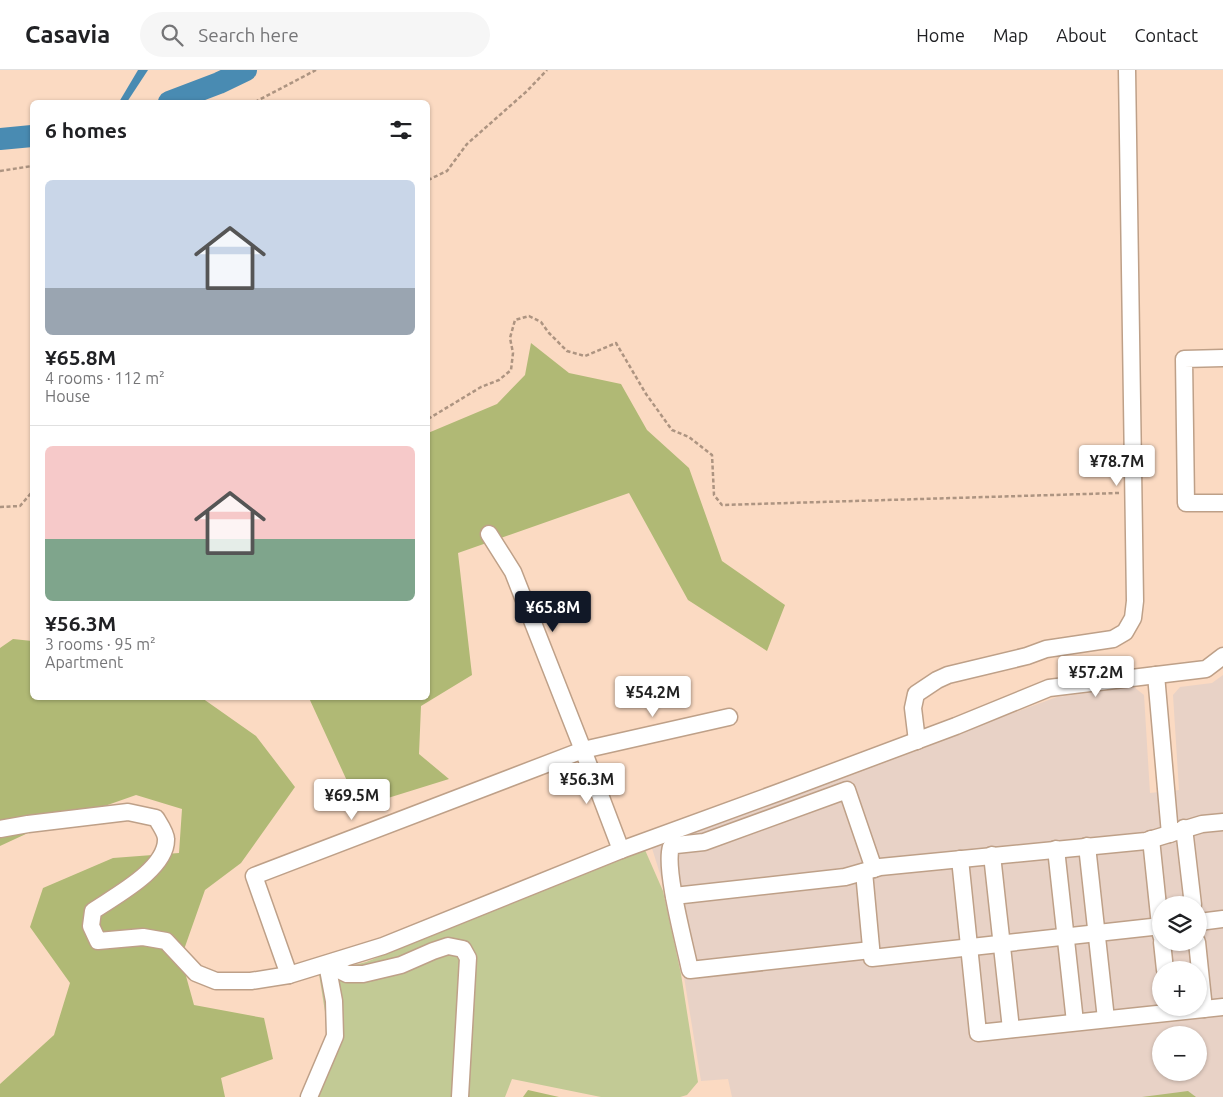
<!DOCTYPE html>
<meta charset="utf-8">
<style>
:root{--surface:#fff;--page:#f6f6f6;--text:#202124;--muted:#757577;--line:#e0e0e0;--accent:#111827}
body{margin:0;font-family:Ubuntu,sans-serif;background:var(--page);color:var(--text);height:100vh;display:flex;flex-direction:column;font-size:19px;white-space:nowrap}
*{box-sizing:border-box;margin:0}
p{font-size:16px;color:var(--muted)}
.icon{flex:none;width:28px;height:28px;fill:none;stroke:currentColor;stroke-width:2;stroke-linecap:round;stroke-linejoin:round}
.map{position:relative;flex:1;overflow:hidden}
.drawer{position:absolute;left:30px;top:30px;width:400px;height:600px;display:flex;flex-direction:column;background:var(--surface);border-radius:8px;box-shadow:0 1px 4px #0004}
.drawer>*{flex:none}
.fabs{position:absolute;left:1152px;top:826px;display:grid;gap:10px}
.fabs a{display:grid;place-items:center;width:55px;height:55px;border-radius:50%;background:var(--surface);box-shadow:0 1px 4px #0004;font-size:25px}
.price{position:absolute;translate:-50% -42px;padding:0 11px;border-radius:5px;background:#fff;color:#222;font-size:16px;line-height:32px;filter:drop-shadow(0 1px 2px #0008)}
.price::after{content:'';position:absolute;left:50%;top:30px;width:15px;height:11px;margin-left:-8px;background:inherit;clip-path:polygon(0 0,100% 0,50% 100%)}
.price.active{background:var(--accent);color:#fff}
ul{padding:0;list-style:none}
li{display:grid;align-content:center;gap:10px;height:265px;padding:0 15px}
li+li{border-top:1px solid var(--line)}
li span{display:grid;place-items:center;height:155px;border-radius:8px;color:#555}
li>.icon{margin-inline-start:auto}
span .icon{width:90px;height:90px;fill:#fffc;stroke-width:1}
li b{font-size:21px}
h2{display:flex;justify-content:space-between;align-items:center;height:60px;padding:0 15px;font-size:21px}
header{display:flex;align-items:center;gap:30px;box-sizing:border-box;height:70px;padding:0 25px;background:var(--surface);border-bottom:1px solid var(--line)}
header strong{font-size:24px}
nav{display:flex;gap:28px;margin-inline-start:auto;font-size:18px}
.search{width:350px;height:45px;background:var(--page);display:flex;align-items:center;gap:12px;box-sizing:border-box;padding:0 18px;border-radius:28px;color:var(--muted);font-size:19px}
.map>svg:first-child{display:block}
</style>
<header>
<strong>Casavia</strong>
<div class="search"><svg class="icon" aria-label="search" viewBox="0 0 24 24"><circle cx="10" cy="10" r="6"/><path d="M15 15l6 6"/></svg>Search here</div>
<nav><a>Home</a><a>Map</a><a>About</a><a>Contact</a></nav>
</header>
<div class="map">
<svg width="1223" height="1027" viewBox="0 0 1223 1027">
<rect width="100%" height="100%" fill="#fbdac2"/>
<path fill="#e8d2c6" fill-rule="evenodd" d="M1223 605V1027H732L728 1009 701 1011 684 907 665 820 651 775 1057 627 1134 617 1144 625 1150 723 1179 720 1173 625 1180 617 1212 613ZM1161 835H1199V872H1161ZM1161 900H1199V938H1161ZM1161 965H1199V1002H1161Z"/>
<polygon fill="#c2ca95" points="645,780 663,821 681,904 698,1012 687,1025 680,1027 601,1027 512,1009 505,1027 301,1027 329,967 319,904 366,892"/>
<g fill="#b0b975">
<polygon points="531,273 569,303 621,314 647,360 689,398 722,491 785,535 767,581 688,530 629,423 458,483 472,605 421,636 419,684 449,709 359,737 309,628 428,628 428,363 497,334 525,305"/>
<polygon points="13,569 32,571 32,628 202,628 256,666 295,717 241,793 205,820 181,888 194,935 264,948 273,989 221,1008 225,1027 0,1027 0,1014 54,965 70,913 30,857 43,818 113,788 179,783 182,739 136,725 28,763 0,776 0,578"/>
<polygon points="528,1020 559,1027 523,1027"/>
<polygon points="1188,1021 1196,1027 1142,1027"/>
</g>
<polygon fill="#498bb2" points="138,0 148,0 127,32 119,32"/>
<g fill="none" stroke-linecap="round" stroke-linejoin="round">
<g stroke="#498bb2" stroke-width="22">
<polyline points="169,32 219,13 246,0"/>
<polyline points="0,69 32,66"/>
</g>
<defs>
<g id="minor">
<polyline points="1223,288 1184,289 1186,433 1223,433"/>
<polyline points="489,464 513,502 583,680 621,780"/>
<polyline points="1156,605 1170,764"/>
<polyline points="917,671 913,638 916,624 937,610 948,605 1027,586 1046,579 1113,569 1125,562 1133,548 1135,531 1127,0"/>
<polyline points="1184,758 1193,835"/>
<path d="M0 759 28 754 128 742 156 748C159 753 166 763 166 769 167 799 115 826 93 841L91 856 98 871 143 867 166 871 196 903 216 911H251L289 905 383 876 621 780 777 723 956 656 1049 618 1206 599 1223 586"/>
<polyline points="1151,769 1161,865"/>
<polyline points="1087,776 1106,949"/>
<polyline points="1056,779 1075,952"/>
<polyline points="992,785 1011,959"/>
<polyline points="960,789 978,963 1223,937"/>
<polyline points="864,802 872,888 1161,856"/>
<polyline points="674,826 845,807 880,797 1146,771 1202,754 1223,752"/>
<polyline points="1199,852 1223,849"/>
<polyline points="1162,872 1165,900"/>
<polyline points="1197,872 1204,939"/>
<path d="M871 880 690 900C685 875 664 799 671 777L676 775 704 772 847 720 874 799"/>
<polyline points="327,894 347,904 363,904 401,895 433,881 448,876 463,879 468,888 460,1027"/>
<polyline points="289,905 254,806 583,680 729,647"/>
<polyline points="309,1027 335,966 334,931 327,894"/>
</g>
</defs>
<use href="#minor" stroke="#bea088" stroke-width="19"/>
<g stroke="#ad9481" stroke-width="2.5" stroke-dasharray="4 2.5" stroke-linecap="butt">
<polyline points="255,32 316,0"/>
<polyline points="0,101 32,96"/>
<polyline points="428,110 447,101 467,74 527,21 547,0"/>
<polyline points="428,349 481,317 499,310 511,300 513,283 510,268 515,250 529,246 541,252 549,263 567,281 585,286 616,273 646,324 672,360 689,367 712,385 714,425 722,435 1119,423"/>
<polyline points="0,437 20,436 32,422"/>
</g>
<use href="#minor" stroke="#fff" stroke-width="16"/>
</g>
</svg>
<div class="fabs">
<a><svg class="icon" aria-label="layers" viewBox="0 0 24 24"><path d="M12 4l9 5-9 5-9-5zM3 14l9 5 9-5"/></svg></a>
<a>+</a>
<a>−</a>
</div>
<b class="price" style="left:1117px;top:417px">¥78.7M</b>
<b class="price active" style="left:553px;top:563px">¥65.8M</b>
<b class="price" style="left:1096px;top:628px">¥57.2M</b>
<b class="price" style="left:653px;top:648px">¥54.2M</b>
<b class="price" style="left:587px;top:735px">¥56.3M</b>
<b class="price" style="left:352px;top:751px">¥69.5M</b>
<section class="drawer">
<h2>6 homes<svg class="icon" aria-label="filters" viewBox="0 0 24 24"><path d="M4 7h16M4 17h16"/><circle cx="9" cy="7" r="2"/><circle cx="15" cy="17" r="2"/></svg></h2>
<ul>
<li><span style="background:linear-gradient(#c9d6e8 70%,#9aa5b1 0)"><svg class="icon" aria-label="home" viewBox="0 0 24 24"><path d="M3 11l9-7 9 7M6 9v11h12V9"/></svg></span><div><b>¥65.8M</b><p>4 rooms · 112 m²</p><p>House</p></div></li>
<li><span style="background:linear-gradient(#f6c9c9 60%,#7fa58c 0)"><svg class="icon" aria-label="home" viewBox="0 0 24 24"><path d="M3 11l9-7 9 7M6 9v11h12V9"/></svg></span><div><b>¥56.3M</b><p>3 rooms · 95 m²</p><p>Apartment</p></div></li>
</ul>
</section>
</div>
